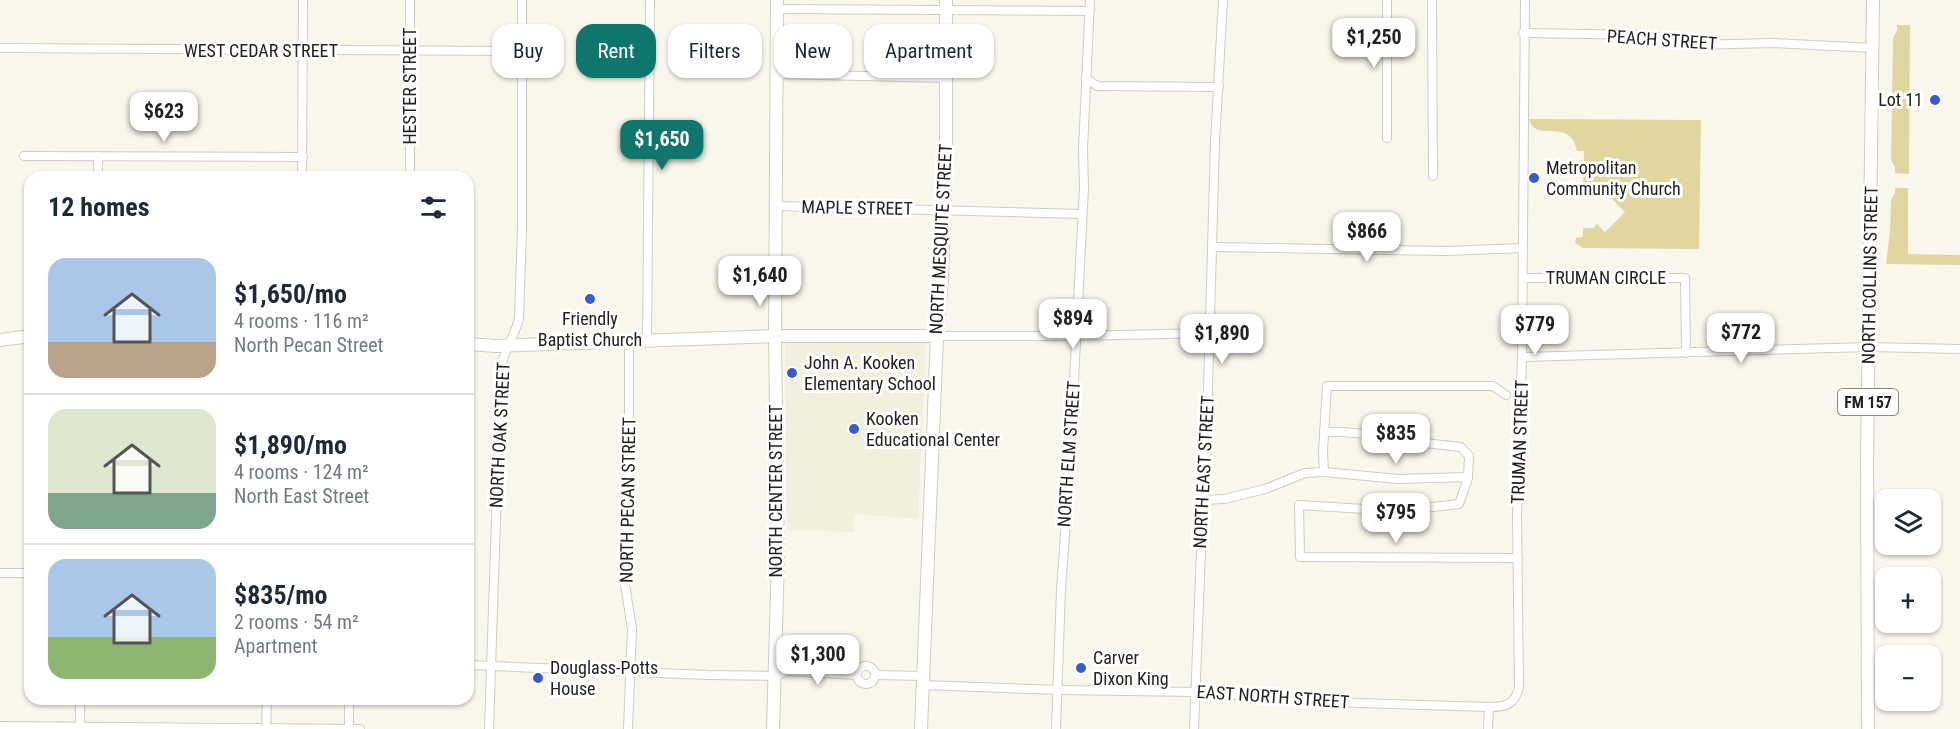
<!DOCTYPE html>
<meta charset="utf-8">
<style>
:root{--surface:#fff;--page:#f2f2f3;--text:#1f2937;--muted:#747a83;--line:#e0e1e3;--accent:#0f766e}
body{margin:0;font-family:"Roboto Condensed",sans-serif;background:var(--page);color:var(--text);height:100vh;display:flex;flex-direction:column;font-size:22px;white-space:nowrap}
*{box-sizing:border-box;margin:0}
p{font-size:20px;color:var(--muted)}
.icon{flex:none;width:33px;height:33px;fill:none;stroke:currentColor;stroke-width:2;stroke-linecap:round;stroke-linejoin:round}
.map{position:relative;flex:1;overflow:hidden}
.side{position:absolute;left:24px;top:171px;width:450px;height:534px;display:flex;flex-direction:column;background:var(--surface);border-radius:18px;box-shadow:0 2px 4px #0004}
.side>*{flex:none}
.banner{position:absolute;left:492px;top:24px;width:570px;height:54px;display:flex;gap:12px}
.controls{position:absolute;left:1875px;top:489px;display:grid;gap:12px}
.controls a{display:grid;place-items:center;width:66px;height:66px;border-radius:12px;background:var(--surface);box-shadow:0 2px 4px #0004;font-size:30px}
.price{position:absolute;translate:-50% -51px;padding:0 14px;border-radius:12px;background:#fff;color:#222;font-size:20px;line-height:39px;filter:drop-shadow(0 2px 3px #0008)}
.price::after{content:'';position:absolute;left:50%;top:36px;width:18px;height:14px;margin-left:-9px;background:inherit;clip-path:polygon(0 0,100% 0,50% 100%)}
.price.on{background:var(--accent);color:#fff}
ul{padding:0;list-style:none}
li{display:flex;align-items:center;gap:18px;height:150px;padding:0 24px}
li+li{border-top:2px solid var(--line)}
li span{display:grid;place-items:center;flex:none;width:168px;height:120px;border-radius:18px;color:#555}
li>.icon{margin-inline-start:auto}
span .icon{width:72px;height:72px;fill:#fffc;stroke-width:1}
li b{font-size:26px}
h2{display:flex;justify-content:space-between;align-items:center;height:72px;padding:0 24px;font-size:26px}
.tag{padding:0 21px;border-radius:18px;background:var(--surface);box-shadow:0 2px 4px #0004;font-size:21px;line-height:54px}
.tag.on{background:var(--accent);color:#fff}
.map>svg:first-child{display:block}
</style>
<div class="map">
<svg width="1960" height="729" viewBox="0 0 1960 729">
<rect width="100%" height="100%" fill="#f9f7ec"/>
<polygon fill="#f2efdc" points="785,343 926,343 918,519 854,514 854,532 787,530"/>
<g fill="#e1d69f">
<polygon points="1897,25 1910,25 1909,174 1895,173 1895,167 1891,160 1893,38 1897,31"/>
<path d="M1529 119 1701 120 1699 249 1583 248 1575 243 1576 238 1583 237V228H1594L1597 224 1605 232 1625 212 1605 192 1598 198 1595 196 1577 195 1578 193H1583L1584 151H1577C1571 116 1534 144 1529 119Z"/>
<polygon points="1895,188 1908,188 1908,254 1960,255 1960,334 1960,265 1886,264 1890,231 1891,200 1895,193"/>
</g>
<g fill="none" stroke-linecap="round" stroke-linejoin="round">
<defs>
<g id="street">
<polyline points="410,0 410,171"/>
<polyline points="1432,0 1433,176"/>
<polyline points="777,9 1090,11"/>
<polyline points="1523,33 1650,35 1695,45 1773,43 1873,48"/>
<polyline points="0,48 522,51"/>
<polyline points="777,74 946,78"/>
<polyline points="1086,78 1097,86 1219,87"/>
<polyline points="1387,138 1387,0"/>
<polyline points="24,156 303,157"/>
<polyline points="98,156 98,177"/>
<polyline points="302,177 303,0"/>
<polyline points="775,206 1082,214"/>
<polyline points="1212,247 1446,251 1522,248"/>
<polyline points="1523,278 1685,278 1686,353"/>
<polyline points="937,336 1076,336 1209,333"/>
<polyline points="647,341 650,0"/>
<polyline points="1522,357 1869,347 1960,349"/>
<polyline points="1324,432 1343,432 1377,435 1406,441 1461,447 1469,456 1468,478 1459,504 1398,511 1299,505 1300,557 1518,558"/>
<polyline points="1324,472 1398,479 1468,477"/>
<polyline points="1203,500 1224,499 1265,489 1305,473 1324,472 1323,451 1327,386 1493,386 1506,395"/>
<polyline points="0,573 30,573"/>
<polyline points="468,665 708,675 775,676 787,671 857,675"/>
<circle cx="866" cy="675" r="9"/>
<polyline points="875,675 924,676"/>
<path d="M923 685 1059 690 1195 692 1358 703 1489 707C1505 707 1515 705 1519 687L1517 516 1522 357 1525 0"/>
<polyline points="349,699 349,729"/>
<polyline points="0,726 360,729"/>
<polyline points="80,729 80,699"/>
<polyline points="266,729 267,699"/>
<path d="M489 729 501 368C504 350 515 336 519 318L522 230V0"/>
<polyline points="628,729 632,629 624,578 629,410 629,342"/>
<polyline points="1056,729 1061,589 1068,495 1084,188 1083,149 1090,0"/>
<polyline points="1194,729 1203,500 1206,461 1215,142 1223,0"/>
<polyline points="1488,729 1489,707"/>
</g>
<g id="secondary">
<polyline points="0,340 30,336"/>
<polyline points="468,344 496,346 775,336 937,336"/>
<polyline points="773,729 778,559 775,336 777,0"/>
<polyline points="921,729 937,336 942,280 946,153 946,0"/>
</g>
<polyline id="primary" points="1868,729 1867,461 1873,0"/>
</defs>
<use href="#street" stroke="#cfcdc2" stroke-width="10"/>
<use href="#secondary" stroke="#cfcdc2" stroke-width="14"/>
<use href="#primary" stroke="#cfcdc2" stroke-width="14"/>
<use href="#street" stroke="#fff" stroke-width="8"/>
<use href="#secondary" stroke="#fff" stroke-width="12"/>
<use href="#primary" stroke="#fff" stroke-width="12"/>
</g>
<g fill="#385ccd" stroke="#fff" stroke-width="2">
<circle cx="1935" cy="100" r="6"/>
<circle cx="1534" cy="178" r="6"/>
<circle cx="590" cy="299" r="6"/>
<circle cx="792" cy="373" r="6"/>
<circle cx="854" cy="429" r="6"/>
<circle cx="1081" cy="668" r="6"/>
<circle cx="538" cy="678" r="6"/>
</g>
<g text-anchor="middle" stroke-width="6" stroke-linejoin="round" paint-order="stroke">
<rect fill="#fff" stroke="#656462" stroke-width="1.5" x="1838" y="389" width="60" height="26" rx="4.5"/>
<g font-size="16" font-weight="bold" fill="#23221e">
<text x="1868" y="408">FM 157</text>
</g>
<g font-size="18" fill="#23221e" stroke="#fff">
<text transform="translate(1662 40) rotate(4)" y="6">PEACH STREET</text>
<text x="261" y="57">WEST CEDAR STREET</text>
<text transform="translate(410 86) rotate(-90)" y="6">HESTER STREET</text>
<text transform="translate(857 208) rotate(1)" y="6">MAPLE STREET</text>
<text transform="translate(941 239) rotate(-87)" y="6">NORTH MESQUITE STREET</text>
<text transform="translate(1870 275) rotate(-89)" y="6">NORTH COLLINS STREET</text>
<text x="1606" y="284">TRUMAN CIRCLE</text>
<text transform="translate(500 435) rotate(-87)" y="6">NORTH OAK STREET</text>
<text transform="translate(1520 442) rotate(-88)" y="6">TRUMAN STREET</text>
<text transform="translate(1069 454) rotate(-86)" y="6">NORTH ELM STREET</text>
<text transform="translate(1204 472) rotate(-87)" y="6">NORTH EAST STREET</text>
<text transform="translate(776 491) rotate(-90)" y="6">NORTH CENTER STREET</text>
<text transform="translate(628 500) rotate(-89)" y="6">NORTH PECAN STREET</text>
<text transform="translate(1273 697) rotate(4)" y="6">EAST NORTH STREET</text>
</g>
<g font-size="18" fill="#23221e" stroke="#fff" text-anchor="start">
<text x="1923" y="106" text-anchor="end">Lot 11</text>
<text x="1546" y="174">Metropolitan<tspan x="1546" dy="21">Community Church</tspan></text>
<text x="590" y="325" text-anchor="middle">Friendly<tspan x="590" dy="21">Baptist Church</tspan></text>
<text x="804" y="369">John A. Kooken<tspan x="804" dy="21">Elementary School</tspan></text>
<text x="866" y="425">Kooken<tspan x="866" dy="21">Educational Center</tspan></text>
<text x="1093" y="664">Carver<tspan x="1093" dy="21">Dixon King</tspan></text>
<text x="550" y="674">Douglass-Potts<tspan x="550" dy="21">House</tspan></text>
</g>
</g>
</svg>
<div class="controls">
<a><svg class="icon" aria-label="layers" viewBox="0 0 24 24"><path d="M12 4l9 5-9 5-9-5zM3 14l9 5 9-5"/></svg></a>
<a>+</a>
<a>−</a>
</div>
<b class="price" style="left:1374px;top:69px">$1,250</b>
<b class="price" style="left:164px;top:143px">$623</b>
<b class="price on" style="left:662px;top:171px">$1,650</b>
<b class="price" style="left:1367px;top:263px">$866</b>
<b class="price" style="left:760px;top:307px">$1,640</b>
<b class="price" style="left:1073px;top:350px">$894</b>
<b class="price" style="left:1535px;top:356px">$779</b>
<b class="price" style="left:1741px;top:364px">$772</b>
<b class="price" style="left:1222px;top:365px">$1,890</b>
<b class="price" style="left:1396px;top:465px">$835</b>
<b class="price" style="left:1396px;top:544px">$795</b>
<b class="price" style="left:818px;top:686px">$1,300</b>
<div class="banner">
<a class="tag">Buy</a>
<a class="tag on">Rent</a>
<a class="tag">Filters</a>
<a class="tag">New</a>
<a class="tag">Apartment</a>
</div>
<section class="side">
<h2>12 homes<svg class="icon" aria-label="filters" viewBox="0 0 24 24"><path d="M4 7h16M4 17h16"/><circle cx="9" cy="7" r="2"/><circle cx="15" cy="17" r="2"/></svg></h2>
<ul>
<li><span style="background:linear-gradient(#a9c7e8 70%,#b9a48a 0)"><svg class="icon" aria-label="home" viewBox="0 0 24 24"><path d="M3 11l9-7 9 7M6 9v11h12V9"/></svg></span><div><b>$1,650/mo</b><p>4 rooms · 116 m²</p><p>North Pecan Street</p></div></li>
<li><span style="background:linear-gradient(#dfe7d0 70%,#7fa58c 0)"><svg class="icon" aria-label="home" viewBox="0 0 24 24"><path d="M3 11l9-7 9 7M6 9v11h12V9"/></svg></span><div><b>$1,890/mo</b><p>4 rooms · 124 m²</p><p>North East Street</p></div></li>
<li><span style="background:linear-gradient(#a9c7e8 65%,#8fb573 0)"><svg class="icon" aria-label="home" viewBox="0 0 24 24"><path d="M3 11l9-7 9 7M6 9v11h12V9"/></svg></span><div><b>$835/mo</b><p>2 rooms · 54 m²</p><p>Apartment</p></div></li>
</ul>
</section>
</div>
